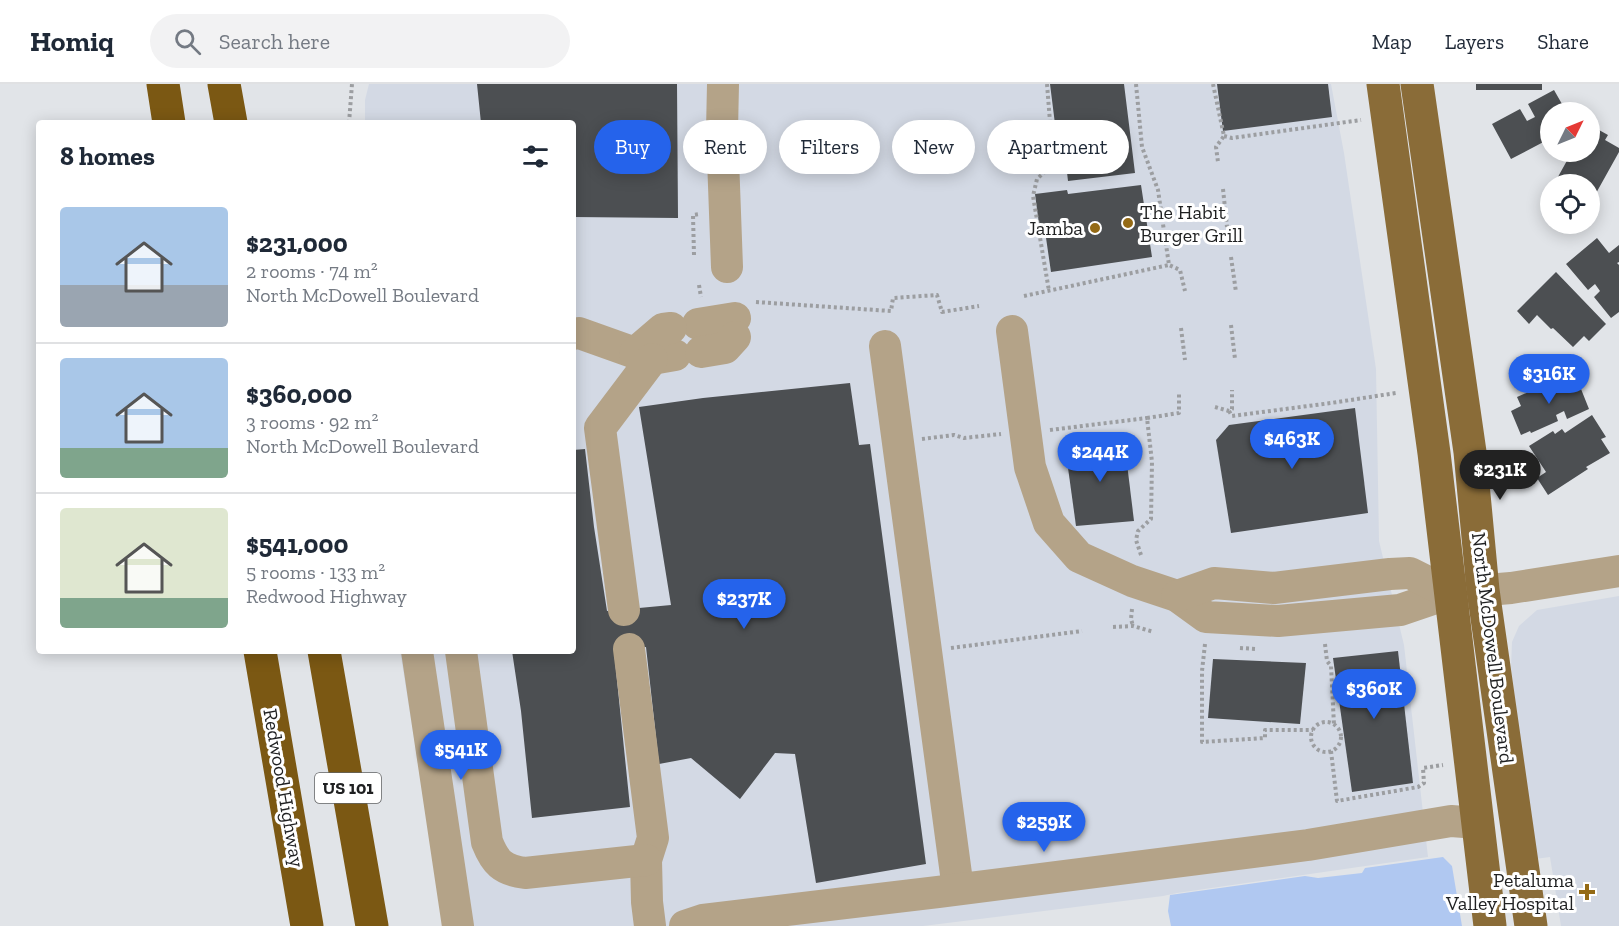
<!DOCTYPE html>
<meta charset="utf-8">
<style>
:root{--surface:#fff;--page:#f2f2f3;--text:#1f2937;--muted:#747a83;--line:#e0e1e3;--accent:#2563eb}
body{margin:0;font-family:"Zilla Slab",serif;background:var(--page);color:var(--text);height:100vh;display:flex;flex-direction:column;font-size:22px;white-space:nowrap}
*{box-sizing:border-box;margin:0}
p{font-size:20px;color:var(--muted)}
.icon{flex:none;width:33px;height:33px;fill:none;stroke:currentColor;stroke-width:2;stroke-linecap:round;stroke-linejoin:round}
.map{position:relative;flex:1;overflow:hidden}
.drawer{position:absolute;left:36px;top:36px;width:540px;height:534px;display:flex;flex-direction:column;background:var(--surface);border-radius:6px;box-shadow:0 3px 15px #0003}
.drawer>*{flex:none}
.guide{position:absolute;left:594px;top:36px;width:570px;height:54px;display:flex;gap:12px}
.needle{width:39px;rotate:47deg}
.buttons{position:absolute;left:1540px;top:18px;display:grid;gap:12px}
.buttons a{display:grid;place-items:center;width:60px;height:60px;border-radius:50%;background:var(--surface);box-shadow:0 3px 15px #0003;font-size:30px}
.price{position:absolute;translate:-50% -51px;padding:0 14px;border-radius:21px;background:var(--accent);color:#fff;font-size:20px;line-height:39px;filter:drop-shadow(0 2px 3px #0008)}
.price::after{content:'';position:absolute;left:50%;top:36px;width:18px;height:14px;margin-left:-9px;background:inherit;clip-path:polygon(0 0,100% 0,50% 100%)}
.price.current{background:#222;color:#fff}
ul{padding:0;list-style:none}
li{display:flex;align-items:center;gap:18px;height:150px;padding:0 24px}
li+li{border-top:2px solid var(--line)}
li span{display:grid;place-items:center;flex:none;width:168px;height:120px;border-radius:6px;color:#555}
li>.icon{margin-inline-start:auto}
span .icon{width:72px;height:72px;fill:#fffc;stroke-width:1}
li b{font-size:26px}
h2{display:flex;justify-content:space-between;align-items:center;height:72px;padding:0 24px;font-size:26px}
.pill{padding:0 21px;border-radius:27px;background:var(--surface);box-shadow:0 3px 15px #0003;font-size:21px;line-height:54px}
.pill.current{background:var(--accent);color:#fff}
header{display:flex;align-items:center;gap:36px;box-sizing:border-box;height:84px;padding:0 30px;background:var(--surface);border-bottom:2px solid var(--line)}
header strong{font-size:28px}
nav{display:flex;gap:33px;margin-inline-start:auto;font-size:21px}
.search{width:420px;height:54px;background:var(--page);display:flex;align-items:center;gap:15px;box-sizing:border-box;padding:0 21px;border-radius:33px;color:var(--muted);font-size:22px}
.map>svg:first-child{display:block}
</style>
<header>
<strong>Homiq</strong>
<div class="search"><svg class="icon" aria-label="search" viewBox="0 0 24 24"><circle cx="10" cy="10" r="6"/><path d="M15 15l6 6"/></svg>Search here</div>
<nav><a>Map</a><a>Layers</a><a>Share</a></nav>
</header>
<div class="map">
<svg width="1619" height="842" viewBox="0 0 1619 842">
<rect width="100%" height="100%" fill="#e1e4e8"/>
<g fill="#d3d9e4">
<polygon points="369,0 1331,0 1344,69 1376,285 1379,457 1404,561 1428,773 1177,809 1163,812 923,842 444,842 400,567 573,567 573,39 365,39 365,16"/>
<polygon points="1619,512 1619,842 1561,842 1550,773 1535,775 1511,583 1512,558 1519,542 1537,526"/>
</g>
<polygon fill="#b0c8f1" points="1443,773 1452,782 1462,842 1171,842 1168,827 1170,811 1305,792 1318,794 1362,789 1365,784"/>
<g fill="#4c4f52">
<polygon points="477,0 677,0 678,134 573,133 573,39 481,39"/>
<polygon points="1050,0 1124,0 1135,89 1068,97 1065,71 1059,72"/>
<polygon points="1217,0 1328,0 1332,33 1223,47"/>
<rect x="1476" y="0" width="66" height="6"/>
<polygon points="1554,6 1566,27 1551,28 1551,35 1543,40 1551,54 1511,75 1492,40 1520,25 1527,37 1535,33 1528,20"/>
<polygon points="1590,41 1608,51 1605,56 1619,64 1619,68 1590,120 1590,100 1554,100 1569,73 1577,77 1582,68 1590,68"/>
<polygon points="1141,101 1152,173 1051,188 1044,140 1039,140 1035,110 1067,106 1068,110"/>
<polygon points="1597,154 1609,169 1619,161 1619,178 1617,179 1619,181 1619,228 1611,234 1594,213 1600,207 1595,200 1588,206 1566,180"/>
<polygon points="1556,188 1606,240 1589,257 1584,252 1573,263 1553,244 1551,245 1537,231 1529,240 1517,227"/>
<polygon points="1572,290 1578,306 1581,305 1589,325 1567,335 1564,327 1556,331 1558,337 1531,349 1530,347 1521,351 1511,327 1521,322 1517,313 1544,301 1545,304 1553,301 1552,298"/>
<polygon points="850,299 859,361 870,360 926,780 816,799 795,670 775,669 740,715 691,674 659,680 646,563 614,567 630,723 532,734 521,627 512,567 573,567 573,366 585,365 594,443 607,527 671,521 639,323 703,314"/>
<polygon points="1355,324 1368,429 1231,449 1216,356 1229,341"/>
<polygon points="1592,331 1606,353 1601,355 1610,369 1586,383 1588,385 1548,411 1537,394 1546,388 1529,362 1553,347 1555,350 1562,345 1565,349"/>
<polygon points="1124,355 1134,437 1076,442 1065,362"/>
<polygon points="1398,567 1413,699 1352,708 1333,574"/>
<polygon points="1213,575 1306,579 1300,640 1208,634"/>
</g>
<g fill="none" stroke-linecap="round" stroke-linejoin="round">
<g stroke="#9c9ea1" stroke-width="4" stroke-dasharray="3 3" stroke-linecap="butt">
<polyline points="1047,0 1052,63 1052,81 1037,95 1033,112 1049,207"/>
<polyline points="1136,0 1142,63 1158,106 1169,181 1180,186 1185,207"/>
<polyline points="1213,0 1224,52 1216,63 1218,78"/>
<polyline points="349,39 352,0"/>
<polyline points="1224,52 1232,54 1361,36"/>
<polyline points="1223,105 1227,143"/>
<polyline points="694,171 693,131 700,130"/>
<polyline points="1231,173 1236,208"/>
<polyline points="699,201 701,213"/>
<polyline points="1024,212 1169,181"/>
<polyline points="756,218 891,227 893,214 937,211 942,228 979,222"/>
<polyline points="1231,241 1235,275"/>
<polyline points="1181,244 1185,276"/>
<polyline points="1215,323 1229,327 1232,325 1232,306"/>
<polyline points="1229,327 1232,332 1331,319 1396,309"/>
<polyline points="1050,346 1147,334"/>
<polyline points="922,355 954,351 964,354 1001,350"/>
<polyline points="1141,471 1136,456 1138,447 1151,435 1152,378 1147,334 1179,329 1179,310"/>
<polyline points="1132,525 1131,535 1133,542"/>
<polyline points="1113,543 1133,542 1154,548"/>
<polyline points="1205,560 1202,587 1202,658 1265,654 1265,646 1313,646"/>
<polyline points="1325,560 1327,577 1331,582 1334,641"/>
<polyline points="951,564 1082,547"/>
<polyline points="1240,564 1257,565"/>
<circle cx="1326" cy="653" r="15"/>
<polyline points="1331,667 1337,717 1418,703 1424,699 1423,684 1443,681"/>
</g>
<g stroke="#b4a388" stroke-width="32">
<polyline points="723,0 722,47 727,183"/>
<polyline points="698,240 735,234"/>
<polyline points="1012,247 1030,383 1049,439 1079,473 1132,497 1177,512 1206,533 1278,537 1400,526 1450,509 1511,504 1619,487"/>
<polyline points="573,250 579,249 652,275 675,271"/>
<polyline points="885,262 958,805"/>
<polyline points="701,268 725,264 735,253"/>
<polyline points="635,269 663,245 671,244"/>
<polyline points="1177,512 1214,499 1274,504 1390,490 1410,489 1450,509"/>
<polyline points="624,526 600,344 652,275"/>
<polyline points="629,565 653,754 646,776 647,818 650,842"/>
<polyline points="417,567 458,842"/>
<path d="M461 567 487 758C495 778 502 786 525 789L646 776"/>
<polyline points="685,842 703,836 938,808 1308,761 1451,737 1478,739"/>
</g>
<g stroke="#8a6c38" stroke-width="33">
<polyline points="1383,0 1434,369 1490,842"/>
<polyline points="1417,0 1470,368 1483,506 1531,842"/>
</g>
<g stroke="#7b5813" stroke-width="33">
<polyline points="163,0 169,39"/>
<polyline points="224,0 231,39"/>
<polyline points="260,567 307,842"/>
<polyline points="324,567 372,842"/>
</g>
</g>
<g fill="#946a15" stroke="#fff" stroke-width="2">
<circle cx="1128" cy="139" r="6"/>
<circle cx="1095" cy="144" r="6"/>
<path d="M1584 799h6v6h6v6h-6v6h-6v-6h-6v-6h6z"/>
</g>
<g text-anchor="middle" stroke-width="6" stroke-linejoin="round" paint-order="stroke">
<rect fill="#fff" stroke="#626364" stroke-width="1.5" x="315" y="689" width="66" height="30" rx="4.5"/>
<g font-size="18" font-weight="bold" fill="#1f2021">
<text x="348" y="710">US 101</text>
</g>
<g font-size="20" fill="#1f2021" stroke="#fff" text-anchor="end">
<text x="1140" y="135" text-anchor="start">The Habit<tspan x="1140" dy="23">Burger Grill</tspan></text>
<text x="1083" y="151">Jamba</text>
<text x="1574" y="803">Petaluma<tspan x="1574" dy="23">Valley Hospital</tspan></text>
</g>
<g font-size="20" fill="#1f2021" stroke="#fff">
<text transform="translate(1493 564) rotate(83)" y="7">North McDowell Boulevard</text>
<text transform="translate(284 704) rotate(80)" y="7">Redwood Highway</text>
</g>
</g>
</svg>
<div class="buttons">
<a><svg class="needle" viewBox="-14 -14 28 28"><path d="M0-13l5 13h-10z" fill="#e53935"/><path d="M0 13l5-13h-10z" fill="#747a83"/></svg></a>
<a><svg class="icon" aria-label="locate" viewBox="0 0 24 24"><circle cx="12" cy="12" r="6"/><path d="M12 2v4M12 18v4M2 12h4M18 12h4"/></svg></a>
</div>
<b class="price" style="left:1549px;top:321px">$316K</b>
<b class="price" style="left:1292px;top:386px">$463K</b>
<b class="price" style="left:1100px;top:399px">$244K</b>
<b class="price current" style="left:1500px;top:417px">$231K</b>
<b class="price" style="left:744px;top:546px">$237K</b>
<b class="price" style="left:1374px;top:636px">$360K</b>
<b class="price" style="left:461px;top:697px">$541K</b>
<b class="price" style="left:1044px;top:769px">$259K</b>
<div class="guide">
<a class="pill current">Buy</a>
<a class="pill">Rent</a>
<a class="pill">Filters</a>
<a class="pill">New</a>
<a class="pill">Apartment</a>
</div>
<section class="drawer">
<h2>8 homes<svg class="icon" aria-label="filters" viewBox="0 0 24 24"><path d="M4 7h16M4 17h16"/><circle cx="9" cy="7" r="2"/><circle cx="15" cy="17" r="2"/></svg></h2>
<ul>
<li><span style="background:linear-gradient(#a9c7e8 65%,#9aa5b1 0)"><svg class="icon" aria-label="home" viewBox="0 0 24 24"><path d="M3 11l9-7 9 7M6 9v11h12V9"/></svg></span><div><b>$231,000</b><p>2 rooms · 74 m²</p><p>North McDowell Boulevard</p></div></li>
<li><span style="background:linear-gradient(#a9c7e8 75%,#7fa58c 0)"><svg class="icon" aria-label="home" viewBox="0 0 24 24"><path d="M3 11l9-7 9 7M6 9v11h12V9"/></svg></span><div><b>$360,000</b><p>3 rooms · 92 m²</p><p>North McDowell Boulevard</p></div></li>
<li><span style="background:linear-gradient(#dfe7d0 75%,#7fa58c 0)"><svg class="icon" aria-label="home" viewBox="0 0 24 24"><path d="M3 11l9-7 9 7M6 9v11h12V9"/></svg></span><div><b>$541,000</b><p>5 rooms · 133 m²</p><p>Redwood Highway</p></div></li>
</ul>
</section>
</div>
